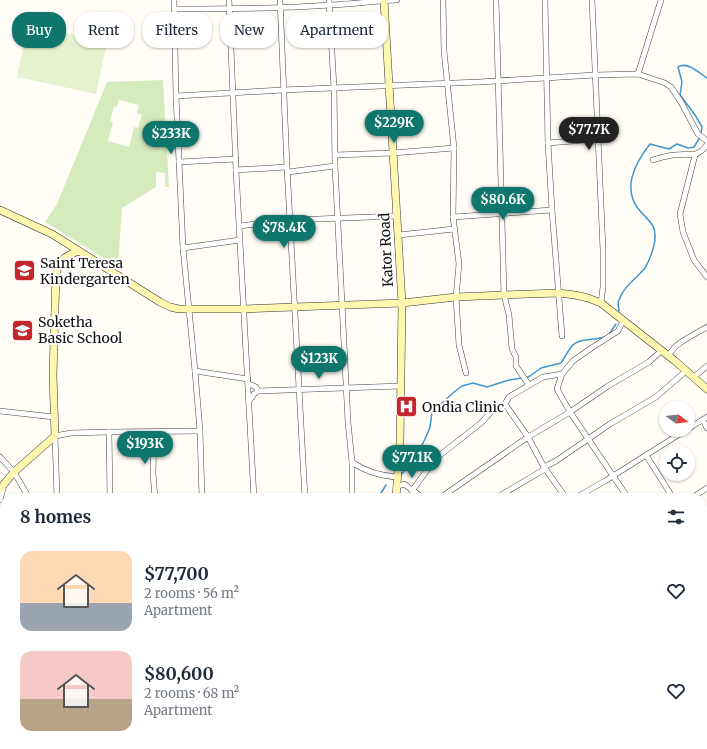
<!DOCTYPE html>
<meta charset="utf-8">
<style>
:root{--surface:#fff;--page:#f2f2f3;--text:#1f2937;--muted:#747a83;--accent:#0f766e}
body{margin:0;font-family:Merriweather,serif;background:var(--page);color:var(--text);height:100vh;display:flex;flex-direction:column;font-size:15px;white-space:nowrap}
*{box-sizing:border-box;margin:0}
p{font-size:13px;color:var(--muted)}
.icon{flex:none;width:22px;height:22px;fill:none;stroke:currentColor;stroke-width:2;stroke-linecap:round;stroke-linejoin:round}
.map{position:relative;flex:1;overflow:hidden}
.details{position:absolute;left:0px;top:493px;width:707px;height:256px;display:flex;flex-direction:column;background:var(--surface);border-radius:16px 16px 0 0;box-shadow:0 1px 3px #0004}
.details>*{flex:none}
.guide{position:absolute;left:12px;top:12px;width:400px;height:36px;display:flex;gap:8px}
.needle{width:26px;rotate:105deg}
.controls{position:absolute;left:659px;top:401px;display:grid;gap:8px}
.controls a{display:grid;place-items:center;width:36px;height:36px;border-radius:50%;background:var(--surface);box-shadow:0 1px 3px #0004;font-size:20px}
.price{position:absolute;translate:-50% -34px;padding:0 9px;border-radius:14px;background:var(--accent);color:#fff;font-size:13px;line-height:26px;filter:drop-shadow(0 1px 2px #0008)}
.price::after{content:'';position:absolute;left:50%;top:24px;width:12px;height:9px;margin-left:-6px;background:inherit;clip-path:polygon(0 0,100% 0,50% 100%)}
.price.active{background:#222;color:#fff}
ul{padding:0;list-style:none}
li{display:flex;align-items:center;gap:12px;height:100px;padding:0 20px}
li span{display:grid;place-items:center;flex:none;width:112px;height:80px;border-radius:12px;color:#555}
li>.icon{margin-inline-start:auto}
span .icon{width:48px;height:48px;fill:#fffc;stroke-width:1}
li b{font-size:17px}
h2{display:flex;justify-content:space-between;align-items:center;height:48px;padding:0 20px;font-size:17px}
.pill{padding:0 14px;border-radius:16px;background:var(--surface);box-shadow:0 1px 3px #0004;font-size:14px;line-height:36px}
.pill.active{background:var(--accent);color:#fff}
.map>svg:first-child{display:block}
</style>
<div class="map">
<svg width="707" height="749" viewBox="0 0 707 749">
<rect width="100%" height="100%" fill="#fffdf5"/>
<path fill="#d5ebbd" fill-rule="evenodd" d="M163 80 169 187H165V173L156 172V187L122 208 118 267 45 222 57 204 107 82ZM119 100 139 105 137 113 142 115 138 128 134 127 129 147 108 141 113 122 110 121 114 106 117 107Z"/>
<polygon fill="#e6f2cf" points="28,25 107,42 96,94 17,77"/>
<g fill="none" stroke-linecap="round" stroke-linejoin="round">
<g stroke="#3f96cf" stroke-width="1.5">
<path d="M701 133 702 127 695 115 680 95 682 82 678 67C687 61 699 73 707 78"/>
<path d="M619 311C619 308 617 303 619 300 623 287 636 279 644 269 649 263 655 245 655 238 656 225 649 221 641 212 621 191 634 164 650 144L669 149 677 144 688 148 694 147 700 137"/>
<polyline points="609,334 616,324"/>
<path d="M526 378 530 376 541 368 561 363C565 357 568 351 572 346 579 338 595 340 605 337"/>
<path d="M401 475C413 462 422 447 429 430 431 425 431 417 432 412L454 392 462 386 473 383 487 387 509 380 522 378"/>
<polyline points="378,498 386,485"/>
<polyline points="314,749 314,744"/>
</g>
<defs>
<g id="street">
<polyline points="174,0 176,96 183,248 195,371 200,431 202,498"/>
<polyline points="229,0 236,170 254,498"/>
<polyline points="280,0 287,167 305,498"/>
<polyline points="329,0 334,88 335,166 348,422 352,462 352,498"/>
<polyline points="443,0 444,51 454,148 453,217 459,264 456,297 459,345 466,373"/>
<polyline points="496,0 504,295 509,315 512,349 516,357 516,366 529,385"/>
<polyline points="545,0 548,143 552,210 562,336"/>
<polyline points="592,0 603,250 603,287 601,303"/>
<path d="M175 9C227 9 278 9 330 5 352 4 375 1 397 0"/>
<polyline points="638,74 661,0"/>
<polyline points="176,96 283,90 479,82 595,75 638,74 665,83 671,87 681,102 698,134 707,141"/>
<polyline points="548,143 597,139"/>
<polyline points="335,155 393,153 454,148"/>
<polyline points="695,155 680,214 683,232 694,260 707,277"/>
<path d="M653 160C660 158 668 155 675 155 690 153 696 159 707 145"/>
<polyline points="179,162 236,159"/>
<polyline points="236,170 287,167"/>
<polyline points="288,172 335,166"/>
<polyline points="453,217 552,210"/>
<polyline points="239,226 291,220 398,216"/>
<polyline points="399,235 454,229"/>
<polyline points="183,248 240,240"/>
<polyline points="623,321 618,331 593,347 574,360 562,374 557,389 570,412 628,498"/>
<path d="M669 356C672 344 696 334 707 327"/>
<polyline points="195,371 248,379"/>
<polyline points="694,377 707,366"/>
<polyline points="249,384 256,387 258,391"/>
<polyline points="249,401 254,394 258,391 401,386"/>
<polyline points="505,404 528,437 544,467 566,498"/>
<polyline points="0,411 54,417"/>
<polyline points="703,420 707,428"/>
<polyline points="688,429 707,417"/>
<polyline points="109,432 110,498"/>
<polyline points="154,432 153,473 155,498"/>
<polyline points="646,455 673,498"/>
<polyline points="0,457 14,472 29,498"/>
<path d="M352 462C366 472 381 476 398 477"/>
<polyline points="544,467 556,461 610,424 656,397 686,371"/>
<polyline points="396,487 404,484 423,498"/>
<polyline points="412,491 435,459 481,423 491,412 505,404 509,397 543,377 562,374"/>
<polyline points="57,498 55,436 71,433 109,432 200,431"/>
<polyline points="440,498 528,437 570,412 608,386 649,362 661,351"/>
<polyline points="496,498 545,469"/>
<polyline points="575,498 605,481 686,430"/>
<polyline points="692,498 707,488"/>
<polyline points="0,500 4,485"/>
<polyline points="702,543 707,551"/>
<polyline points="0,603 5,604"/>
<polyline points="702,609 707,605"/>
<polyline points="702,613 707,621"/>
<polyline points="0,666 5,645"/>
<polyline points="702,675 707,682"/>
<polyline points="0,698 5,700"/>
<polyline points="702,733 707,741"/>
<polyline points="208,744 208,749"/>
<polyline points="354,744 355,749"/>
<polyline points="535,744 539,749"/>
<polyline points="575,744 578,749"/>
<polyline points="615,744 618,749"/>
<polyline points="665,744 668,749"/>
<polyline points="21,749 22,744"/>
<polyline points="117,749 118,744"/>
<polyline points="169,749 170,745"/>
<polyline points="266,749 266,744"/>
<polyline points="419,749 425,744"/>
<polyline points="491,749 499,744"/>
<polyline points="589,749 595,744"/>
<polyline points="676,749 684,744"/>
</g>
<g id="secondary">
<polyline points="384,0 402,303 400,442 396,498"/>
<polyline points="0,210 52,234 160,302 170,307 179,309 244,309 402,303 456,297 504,295 558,293 575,295 588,298 601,303 675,361 707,389"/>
<path d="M0 489 14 472 55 436 53 375 56 274C60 259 64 257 78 251"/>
<polyline points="440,744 443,749"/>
</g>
</defs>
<use href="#street" stroke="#444" stroke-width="6"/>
<use href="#secondary" stroke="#333" stroke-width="8"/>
<use href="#street" stroke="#fff" stroke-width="5"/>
<use href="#secondary" stroke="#fff6b0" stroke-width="7"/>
</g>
<defs>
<symbol id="school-square" viewBox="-11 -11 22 22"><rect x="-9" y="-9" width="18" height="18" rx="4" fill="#c4262e" stroke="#fff"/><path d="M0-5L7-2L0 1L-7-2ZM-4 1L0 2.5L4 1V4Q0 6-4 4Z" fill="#fff"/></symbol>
<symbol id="hospital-square" viewBox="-11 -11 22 22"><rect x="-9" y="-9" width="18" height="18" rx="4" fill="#c4262e" stroke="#fff"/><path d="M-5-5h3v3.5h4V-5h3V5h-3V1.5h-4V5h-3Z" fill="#fff"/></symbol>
</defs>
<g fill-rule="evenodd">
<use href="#school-square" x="12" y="258" width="25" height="25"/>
<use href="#school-square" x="10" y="318" width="25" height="25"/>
<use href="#hospital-square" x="394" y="394" width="25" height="25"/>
</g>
<g text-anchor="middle" stroke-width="4" stroke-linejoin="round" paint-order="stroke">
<g font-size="14" fill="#111" stroke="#fff">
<text transform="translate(386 250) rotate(-93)" y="5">Kator Road</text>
</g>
<g font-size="14" fill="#111" stroke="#fff" text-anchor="start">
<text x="40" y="268">Saint Teresa<tspan x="40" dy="16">Kindergarten</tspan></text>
<text x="38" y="327">Soketha<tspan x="38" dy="16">Basic School</tspan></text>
<text x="422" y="412">Ondia Clinic</text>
</g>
</g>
</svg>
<div class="controls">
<a><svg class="needle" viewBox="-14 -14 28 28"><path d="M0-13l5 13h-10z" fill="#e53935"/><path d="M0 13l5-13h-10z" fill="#747a83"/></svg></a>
<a><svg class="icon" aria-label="locate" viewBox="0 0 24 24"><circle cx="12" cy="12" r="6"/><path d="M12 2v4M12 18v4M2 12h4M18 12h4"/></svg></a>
</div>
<b class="price" style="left:394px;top:144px">$229K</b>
<b class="price active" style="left:589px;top:151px">$77.7K</b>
<b class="price" style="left:171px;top:155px">$233K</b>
<b class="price" style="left:503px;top:221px">$80.6K</b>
<b class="price" style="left:284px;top:249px">$78.4K</b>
<b class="price" style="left:319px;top:380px">$123K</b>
<b class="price" style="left:145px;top:465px">$193K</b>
<b class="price" style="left:412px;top:479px">$77.1K</b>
<div class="guide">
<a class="pill active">Buy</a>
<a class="pill">Rent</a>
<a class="pill">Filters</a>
<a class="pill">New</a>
<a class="pill">Apartment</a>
</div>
<section class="details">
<h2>8 homes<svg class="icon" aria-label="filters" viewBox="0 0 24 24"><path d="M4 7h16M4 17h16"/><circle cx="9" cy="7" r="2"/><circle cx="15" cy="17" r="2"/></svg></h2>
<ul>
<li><span style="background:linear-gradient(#ffd9b3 65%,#9aa5b1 0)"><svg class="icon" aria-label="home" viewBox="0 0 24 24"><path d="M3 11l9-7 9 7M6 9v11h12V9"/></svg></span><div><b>$77,700</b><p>2 rooms · 56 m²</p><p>Apartment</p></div><svg class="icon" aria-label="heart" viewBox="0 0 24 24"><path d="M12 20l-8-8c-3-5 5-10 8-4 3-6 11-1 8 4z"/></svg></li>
<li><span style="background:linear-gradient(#f6c9c9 60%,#b9a48a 0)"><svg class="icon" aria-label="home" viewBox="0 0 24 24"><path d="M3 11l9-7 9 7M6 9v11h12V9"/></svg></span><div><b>$80,600</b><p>2 rooms · 68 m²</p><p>Apartment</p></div><svg class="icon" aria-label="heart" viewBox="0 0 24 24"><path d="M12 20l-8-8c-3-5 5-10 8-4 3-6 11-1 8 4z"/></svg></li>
</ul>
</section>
</div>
